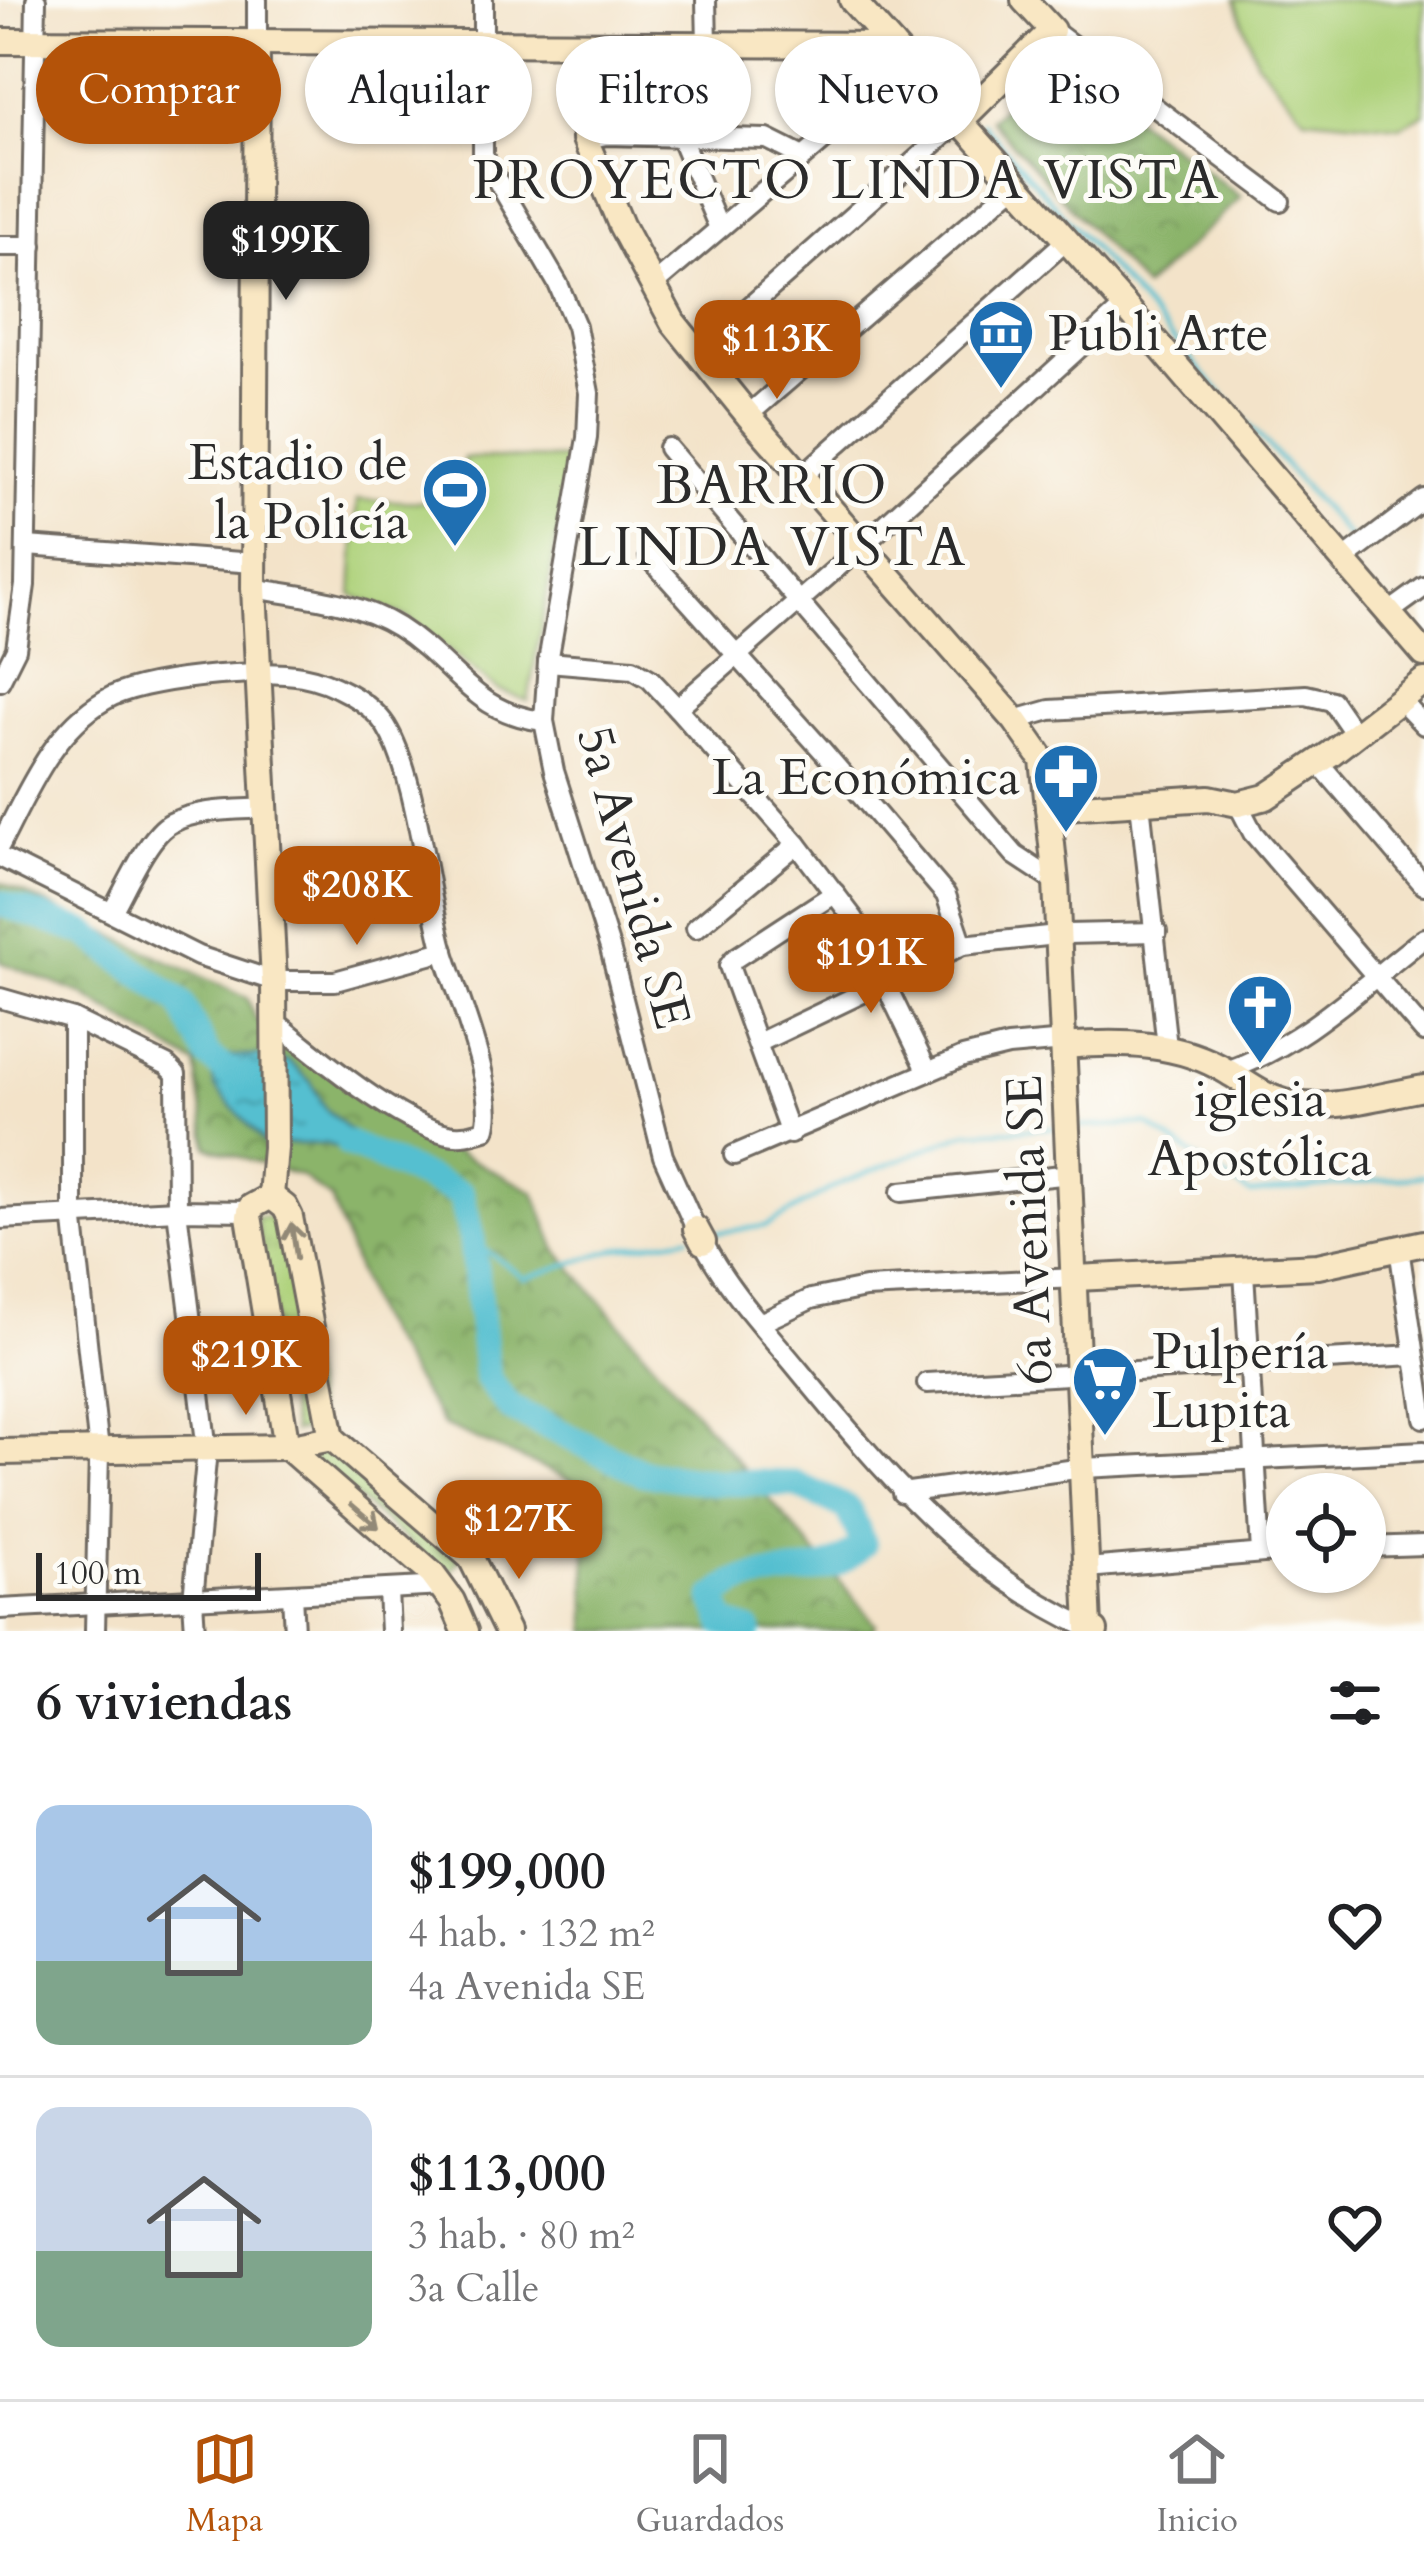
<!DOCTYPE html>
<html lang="es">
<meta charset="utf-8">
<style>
:root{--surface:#fff;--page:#f2f2f2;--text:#202124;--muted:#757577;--line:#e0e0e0;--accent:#b45309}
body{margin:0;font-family:Cardo,serif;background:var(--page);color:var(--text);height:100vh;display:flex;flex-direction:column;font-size:45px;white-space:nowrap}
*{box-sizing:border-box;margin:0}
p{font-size:39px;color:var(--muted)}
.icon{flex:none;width:66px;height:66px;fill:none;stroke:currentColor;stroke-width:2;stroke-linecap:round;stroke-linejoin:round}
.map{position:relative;height:1631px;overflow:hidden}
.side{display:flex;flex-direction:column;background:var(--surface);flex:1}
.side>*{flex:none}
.top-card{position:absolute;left:36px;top:36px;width:1353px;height:108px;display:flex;gap:24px}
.controls{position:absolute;left:1266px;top:1473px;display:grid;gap:24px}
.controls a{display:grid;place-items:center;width:120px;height:120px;border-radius:50%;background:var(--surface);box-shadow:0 3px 9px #0004;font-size:60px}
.scale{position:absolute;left:36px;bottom:30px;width:225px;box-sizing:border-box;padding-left:12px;border:6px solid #2b2b2b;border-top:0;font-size:33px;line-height:42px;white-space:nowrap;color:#2b2b2b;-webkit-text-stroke:9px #fdfcf7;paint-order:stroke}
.price{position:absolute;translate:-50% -102px;padding:0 27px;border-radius:24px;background:var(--accent);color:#fff;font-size:39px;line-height:78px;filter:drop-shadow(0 3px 6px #0008)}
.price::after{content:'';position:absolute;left:50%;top:72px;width:36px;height:27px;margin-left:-18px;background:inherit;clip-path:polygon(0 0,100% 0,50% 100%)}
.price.selected{background:#222;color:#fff}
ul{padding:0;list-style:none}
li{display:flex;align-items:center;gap:36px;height:300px;padding:0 36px}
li+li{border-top:3px solid var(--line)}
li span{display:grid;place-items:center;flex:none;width:336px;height:240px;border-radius:24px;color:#555}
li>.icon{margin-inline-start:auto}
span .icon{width:144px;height:144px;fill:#fffc;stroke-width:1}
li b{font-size:51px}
h2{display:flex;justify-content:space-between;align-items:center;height:144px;padding:0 36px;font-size:51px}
.pill{padding:0 42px;border-radius:54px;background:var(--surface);box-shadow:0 3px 9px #0004;font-size:42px;line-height:108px}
.pill.selected{background:var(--accent);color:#fff}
.tab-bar{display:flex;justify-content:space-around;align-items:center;height:168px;border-top:3px solid var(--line);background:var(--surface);font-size:33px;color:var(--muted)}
.tab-bar a{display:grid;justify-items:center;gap:6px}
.tab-bar .selected{color:var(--accent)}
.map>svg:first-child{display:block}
</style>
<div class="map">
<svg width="1424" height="1631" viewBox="0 0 1424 1631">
<defs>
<pattern id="forest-crowns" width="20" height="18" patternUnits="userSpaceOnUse" patternTransform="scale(3)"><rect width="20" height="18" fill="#8bb46b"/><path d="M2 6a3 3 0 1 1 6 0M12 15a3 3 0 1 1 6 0" fill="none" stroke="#729358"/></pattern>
<pattern id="park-tufts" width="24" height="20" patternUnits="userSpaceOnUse" patternTransform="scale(3)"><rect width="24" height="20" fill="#afd27b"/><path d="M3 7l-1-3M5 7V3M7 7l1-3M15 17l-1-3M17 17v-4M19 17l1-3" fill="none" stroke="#97b46a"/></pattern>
<pattern id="water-ripples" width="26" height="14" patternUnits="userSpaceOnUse" patternTransform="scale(3)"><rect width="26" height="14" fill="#54bfd0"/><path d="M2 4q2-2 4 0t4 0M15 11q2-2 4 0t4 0" fill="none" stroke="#469ba9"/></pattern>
</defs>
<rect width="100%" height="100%" fill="#fdfcf7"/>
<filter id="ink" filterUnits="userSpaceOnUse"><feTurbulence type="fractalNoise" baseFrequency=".00833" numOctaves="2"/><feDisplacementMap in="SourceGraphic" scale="24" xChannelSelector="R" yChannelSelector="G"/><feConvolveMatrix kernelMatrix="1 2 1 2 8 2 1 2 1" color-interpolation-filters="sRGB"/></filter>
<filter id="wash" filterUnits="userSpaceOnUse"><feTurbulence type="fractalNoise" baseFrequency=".004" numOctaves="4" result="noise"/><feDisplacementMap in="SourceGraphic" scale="48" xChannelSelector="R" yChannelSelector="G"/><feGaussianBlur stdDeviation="2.7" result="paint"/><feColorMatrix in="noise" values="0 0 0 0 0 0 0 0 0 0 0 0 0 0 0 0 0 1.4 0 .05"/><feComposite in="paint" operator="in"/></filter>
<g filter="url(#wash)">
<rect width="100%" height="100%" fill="#f3e3c9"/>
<g fill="url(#forest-crowns)" stroke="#5b704b" stroke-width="3">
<polygon points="1054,58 1241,197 1144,288 990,119"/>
<polygon points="0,882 247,998 256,1020 426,1136 534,1192 557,1250 876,1624 873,1631 587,1631 585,1486 443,1425 374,1317 331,1199 301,1176 208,1147 196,1065 82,994 0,962"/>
</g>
<g fill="url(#park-tufts)" stroke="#6d7e53" stroke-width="3">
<polygon points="256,1217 284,1218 318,1428 293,1432"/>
<polygon points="331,1447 460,1558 448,1576 302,1452"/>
</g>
<g fill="#afd27b" stroke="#6d7e53" stroke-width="3">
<polygon points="1235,0 1424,0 1424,114 1400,126 1305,117 1257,62"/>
<polygon points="464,458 571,459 528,701 498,690 407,617 352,595 357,500 460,503"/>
</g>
<polygon fill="url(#water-ripples)" stroke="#40757e" stroke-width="3" points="208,1056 265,1056 290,1062 311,1082 325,1108 383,1160 325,1144 265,1144 215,1087"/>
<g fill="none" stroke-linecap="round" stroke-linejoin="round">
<g stroke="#54bfd0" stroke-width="4.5">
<polyline points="982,123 1353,542"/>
<polyline points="1074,1127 1147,1124 1250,1194 1424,1176"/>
<polyline points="706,1234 766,1226 839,1184 968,1132 1056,1128"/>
<polyline points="472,1240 524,1278 616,1249 689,1237"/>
</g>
<g stroke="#54bfd0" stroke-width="27">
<polyline points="0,903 86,933 181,1003 208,1056 234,1077"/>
<path d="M349 1144 461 1194 472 1240 487 1378 510 1408 644 1473 714 1482 795 1484 849 1509 863 1544C826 1583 784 1568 738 1582 730 1585 722 1593 714 1598L724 1623 749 1631"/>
</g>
</g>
</g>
<g filter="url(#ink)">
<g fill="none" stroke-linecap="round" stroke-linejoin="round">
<defs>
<g id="street">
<polyline points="483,0 483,156 558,284 576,326 589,393 587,438 548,662 544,721 554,771 610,948 663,1156 696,1229"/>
<polyline points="706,0 707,45"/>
<polyline points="1052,30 1280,201"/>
<polyline points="257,43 257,0"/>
<polyline points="681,138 719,228"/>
<polyline points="585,139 607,135 767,139 801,156"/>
<polyline points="0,246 32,246"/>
<polyline points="652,286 912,65"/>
<polyline points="696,354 961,120"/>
<polyline points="748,415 1017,183"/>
<polyline points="668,448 1015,855 1056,882"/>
<polyline points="802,476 1067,240"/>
<polyline points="27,546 254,563"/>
<polyline points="649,557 822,750 946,895 963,945"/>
<polyline points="1343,560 1424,499"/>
<path d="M254 588C302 597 355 600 398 627 455 663 473 714 544 721"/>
<polyline points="1388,613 1424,587"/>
<polyline points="548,662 633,669 650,679 677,708 797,844 854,919 928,1072"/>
<polyline points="0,681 16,649 25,585 36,0"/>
<polyline points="1400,700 1424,725"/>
<polyline points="677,708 863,545 1125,306"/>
<polyline points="1015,720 1050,710 1306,695 1332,701 1354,733"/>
<polyline points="1318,762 1424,885"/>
<polyline points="1140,803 1167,1047"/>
<polyline points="1238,804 1253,833 1424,1032"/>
<path d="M0 845C27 793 52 731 105 700 141 678 260 668 302 676 330 681 370 701 386 726 418 778 426 892 445 955 457 994 499 1094 485 1130 472 1134 461 1137 448 1134 398 1124 312 1052 272 1019"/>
<polyline points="0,857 198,956 274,981 335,981 444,951"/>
<path d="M112 912C126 888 148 835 171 823 199 808 238 810 268 808"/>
<polyline points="696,928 797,844"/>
<polyline points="0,998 73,1019 167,1065 176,1074 177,1210 207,1450 193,1600 195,1631"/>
<polyline points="73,1019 73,1213 99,1451 95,1631"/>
<polyline points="758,1043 963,945 1066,934 1157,932"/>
<path d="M1227 1071C1309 1041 1356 990 1424 938"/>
<polyline points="790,1134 729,966 734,959 835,893"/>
<polyline points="734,1155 963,1057 1008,1046 1065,1041"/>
<polyline points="901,1192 1071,1174"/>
<polyline points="0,1219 177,1210 249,1211"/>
<path d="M703 1242C727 1289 764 1328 797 1368 881 1470 966 1573 1089 1628"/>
<polyline points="1399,1248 1424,1418"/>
<polyline points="1244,1272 1261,1552"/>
<polyline points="760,1323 811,1299 865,1288 1076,1278"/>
<polyline points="927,1383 1414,1355"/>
<polyline points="902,1493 1083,1468 1424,1451"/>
<polyline points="1365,1547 1424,1545"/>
<polyline points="1087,1568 1287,1551"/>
<polyline points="388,1591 390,1631"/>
<polyline points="292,1595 294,1631"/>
<polyline points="0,1609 444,1586"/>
</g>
<g id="secondary">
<polyline points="852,0 1125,306 1424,654"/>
<polyline points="0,41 892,45"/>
<polyline points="257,43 254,588 274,981 275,1148 271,1196"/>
<polyline points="581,44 585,139 621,225 673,322 748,415 1015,720 1043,760 1056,882 1089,1628 1095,1631"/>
<polyline points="961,120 1052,30 1024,0"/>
<polyline points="1048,808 1209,798 1238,804 1266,797 1330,754 1424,681"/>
<path d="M1065 1046C1121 1041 1179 1042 1228 1072 1248 1084 1262 1096 1285 1102 1327 1113 1382 1095 1424 1088"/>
<polyline points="271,1196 251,1207 249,1216 287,1447 432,1574 452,1601 465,1631"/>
<polyline points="271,1196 285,1207 290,1217 332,1438 471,1558 507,1631"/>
<polyline points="696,1229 703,1242"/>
<polyline points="1076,1278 1318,1266 1424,1243"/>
<polyline points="0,1452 287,1447 332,1438"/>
</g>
</defs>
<use href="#street" stroke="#716b62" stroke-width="24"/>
<use href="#secondary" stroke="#716b62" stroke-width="30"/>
<use href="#street" stroke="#fff" stroke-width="18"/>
<use href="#secondary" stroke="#f9e7c3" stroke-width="24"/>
</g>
<defs><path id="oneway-shaft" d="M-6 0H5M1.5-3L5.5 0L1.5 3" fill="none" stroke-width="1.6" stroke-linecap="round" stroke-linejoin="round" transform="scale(3)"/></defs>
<g stroke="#928977">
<use href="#oneway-shaft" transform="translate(294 1241) rotate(-99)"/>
<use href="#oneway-shaft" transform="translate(365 1516) rotate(41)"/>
</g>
</g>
<defs>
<symbol id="museum-pin" viewBox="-11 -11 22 30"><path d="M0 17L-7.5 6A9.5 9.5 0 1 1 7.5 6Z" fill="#1f6fb2" stroke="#fdfcf7"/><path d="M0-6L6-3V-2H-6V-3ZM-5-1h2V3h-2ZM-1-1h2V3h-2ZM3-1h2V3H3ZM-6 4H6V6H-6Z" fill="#fff"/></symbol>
<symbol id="stadium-pin" viewBox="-11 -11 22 30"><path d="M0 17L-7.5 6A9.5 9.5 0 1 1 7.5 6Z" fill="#1f6fb2" stroke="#fdfcf7"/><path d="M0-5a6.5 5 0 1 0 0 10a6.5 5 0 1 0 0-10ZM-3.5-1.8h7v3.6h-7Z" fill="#fff"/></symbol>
<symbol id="pharmacy-pin" viewBox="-11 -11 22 30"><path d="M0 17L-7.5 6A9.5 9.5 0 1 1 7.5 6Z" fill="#1f6fb2" stroke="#fdfcf7"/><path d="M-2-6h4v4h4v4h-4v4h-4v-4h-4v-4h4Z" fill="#fff"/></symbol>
<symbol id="church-pin" viewBox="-11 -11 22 30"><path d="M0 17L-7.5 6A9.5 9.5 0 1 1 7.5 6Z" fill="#1f6fb2" stroke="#fdfcf7"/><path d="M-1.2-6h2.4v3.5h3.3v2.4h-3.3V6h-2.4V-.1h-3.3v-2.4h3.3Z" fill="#fff"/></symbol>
<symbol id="supermarket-pin" viewBox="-11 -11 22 30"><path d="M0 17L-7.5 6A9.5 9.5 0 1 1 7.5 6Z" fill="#1f6fb2" stroke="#fdfcf7"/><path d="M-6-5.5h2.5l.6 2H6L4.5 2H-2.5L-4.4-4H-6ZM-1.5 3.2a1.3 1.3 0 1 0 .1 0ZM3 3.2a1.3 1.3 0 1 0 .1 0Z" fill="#fff"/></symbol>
</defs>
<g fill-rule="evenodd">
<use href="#museum-pin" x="963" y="294" width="76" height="104"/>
<use href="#stadium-pin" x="417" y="452" width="76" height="104"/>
<use href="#pharmacy-pin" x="1028" y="738" width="76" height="104"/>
<use href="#church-pin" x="1222" y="969" width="76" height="104"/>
<use href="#supermarket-pin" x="1067" y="1341" width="76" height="104"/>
</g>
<g text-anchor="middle" stroke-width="10" stroke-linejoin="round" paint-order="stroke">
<g font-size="51" fill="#2b2b2b" stroke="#fdfcf7" text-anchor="start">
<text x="1048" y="350">Publi Arte</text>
<text x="408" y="479" text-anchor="end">Estadio de<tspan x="408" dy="59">la Policía</tspan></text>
<text x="1020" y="794" text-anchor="end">La Económica</text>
<text x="1260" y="1116" text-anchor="middle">iglesia<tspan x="1260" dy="59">Apostólica</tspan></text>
<text x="1152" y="1368">Pulpería<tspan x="1152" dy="59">Lupita</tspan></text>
</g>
<g font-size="51" fill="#2b2b2b" stroke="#fdfcf7">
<text transform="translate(635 877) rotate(75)" y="18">5a Avenida SE</text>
<text transform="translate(1028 1230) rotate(-92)" y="18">6a Avenida SE</text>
</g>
<g font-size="54" letter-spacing="3" fill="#2b2b2b" stroke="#fdfcf7">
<text x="847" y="198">PROYECTO LINDA VISTA</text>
<text x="773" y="503">BARRIO<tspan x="773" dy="62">LINDA VISTA</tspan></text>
</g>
</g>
</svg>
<div class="controls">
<a><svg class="icon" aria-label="locate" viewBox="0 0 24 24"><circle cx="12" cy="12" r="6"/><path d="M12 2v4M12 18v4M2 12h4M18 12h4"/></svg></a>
</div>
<div class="scale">100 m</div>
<b class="price selected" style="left:286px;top:303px">$199K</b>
<b class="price" style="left:777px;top:402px">$113K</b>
<b class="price" style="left:357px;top:948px">$208K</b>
<b class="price" style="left:871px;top:1016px">$191K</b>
<b class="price" style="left:246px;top:1418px">$219K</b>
<b class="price" style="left:519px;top:1582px">$127K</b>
<div class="top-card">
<a class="pill selected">Comprar</a>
<a class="pill">Alquilar</a>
<a class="pill">Filtros</a>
<a class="pill">Nuevo</a>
<a class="pill">Piso</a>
</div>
</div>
<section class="side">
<h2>6 viviendas<svg class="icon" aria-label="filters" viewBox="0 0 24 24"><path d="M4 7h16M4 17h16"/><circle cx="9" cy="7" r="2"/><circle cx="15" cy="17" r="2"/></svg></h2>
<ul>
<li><span style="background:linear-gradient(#a9c7e8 65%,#7fa58c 0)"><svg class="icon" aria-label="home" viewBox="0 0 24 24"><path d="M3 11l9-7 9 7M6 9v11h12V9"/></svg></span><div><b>$199,000</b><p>4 hab. · 132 m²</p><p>4a Avenida SE</p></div><svg class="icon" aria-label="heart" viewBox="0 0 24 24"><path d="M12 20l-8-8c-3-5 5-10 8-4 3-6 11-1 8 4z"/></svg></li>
<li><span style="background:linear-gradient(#c9d6e8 60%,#7fa58c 0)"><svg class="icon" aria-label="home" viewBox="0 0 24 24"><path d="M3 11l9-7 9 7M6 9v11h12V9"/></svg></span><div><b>$113,000</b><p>3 hab. · 80 m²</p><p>3a Calle</p></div><svg class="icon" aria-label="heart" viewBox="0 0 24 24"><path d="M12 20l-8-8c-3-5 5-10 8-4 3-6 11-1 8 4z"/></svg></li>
</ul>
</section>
<nav class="tab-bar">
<a class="selected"><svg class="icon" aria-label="map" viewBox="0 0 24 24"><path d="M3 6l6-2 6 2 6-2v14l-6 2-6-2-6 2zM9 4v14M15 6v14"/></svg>Mapa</a>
<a><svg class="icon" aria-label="saved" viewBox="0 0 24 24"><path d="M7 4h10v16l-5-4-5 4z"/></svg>Guardados</a>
<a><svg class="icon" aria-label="home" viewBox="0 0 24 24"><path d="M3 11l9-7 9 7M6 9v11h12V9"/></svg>Inicio</a>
</nav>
